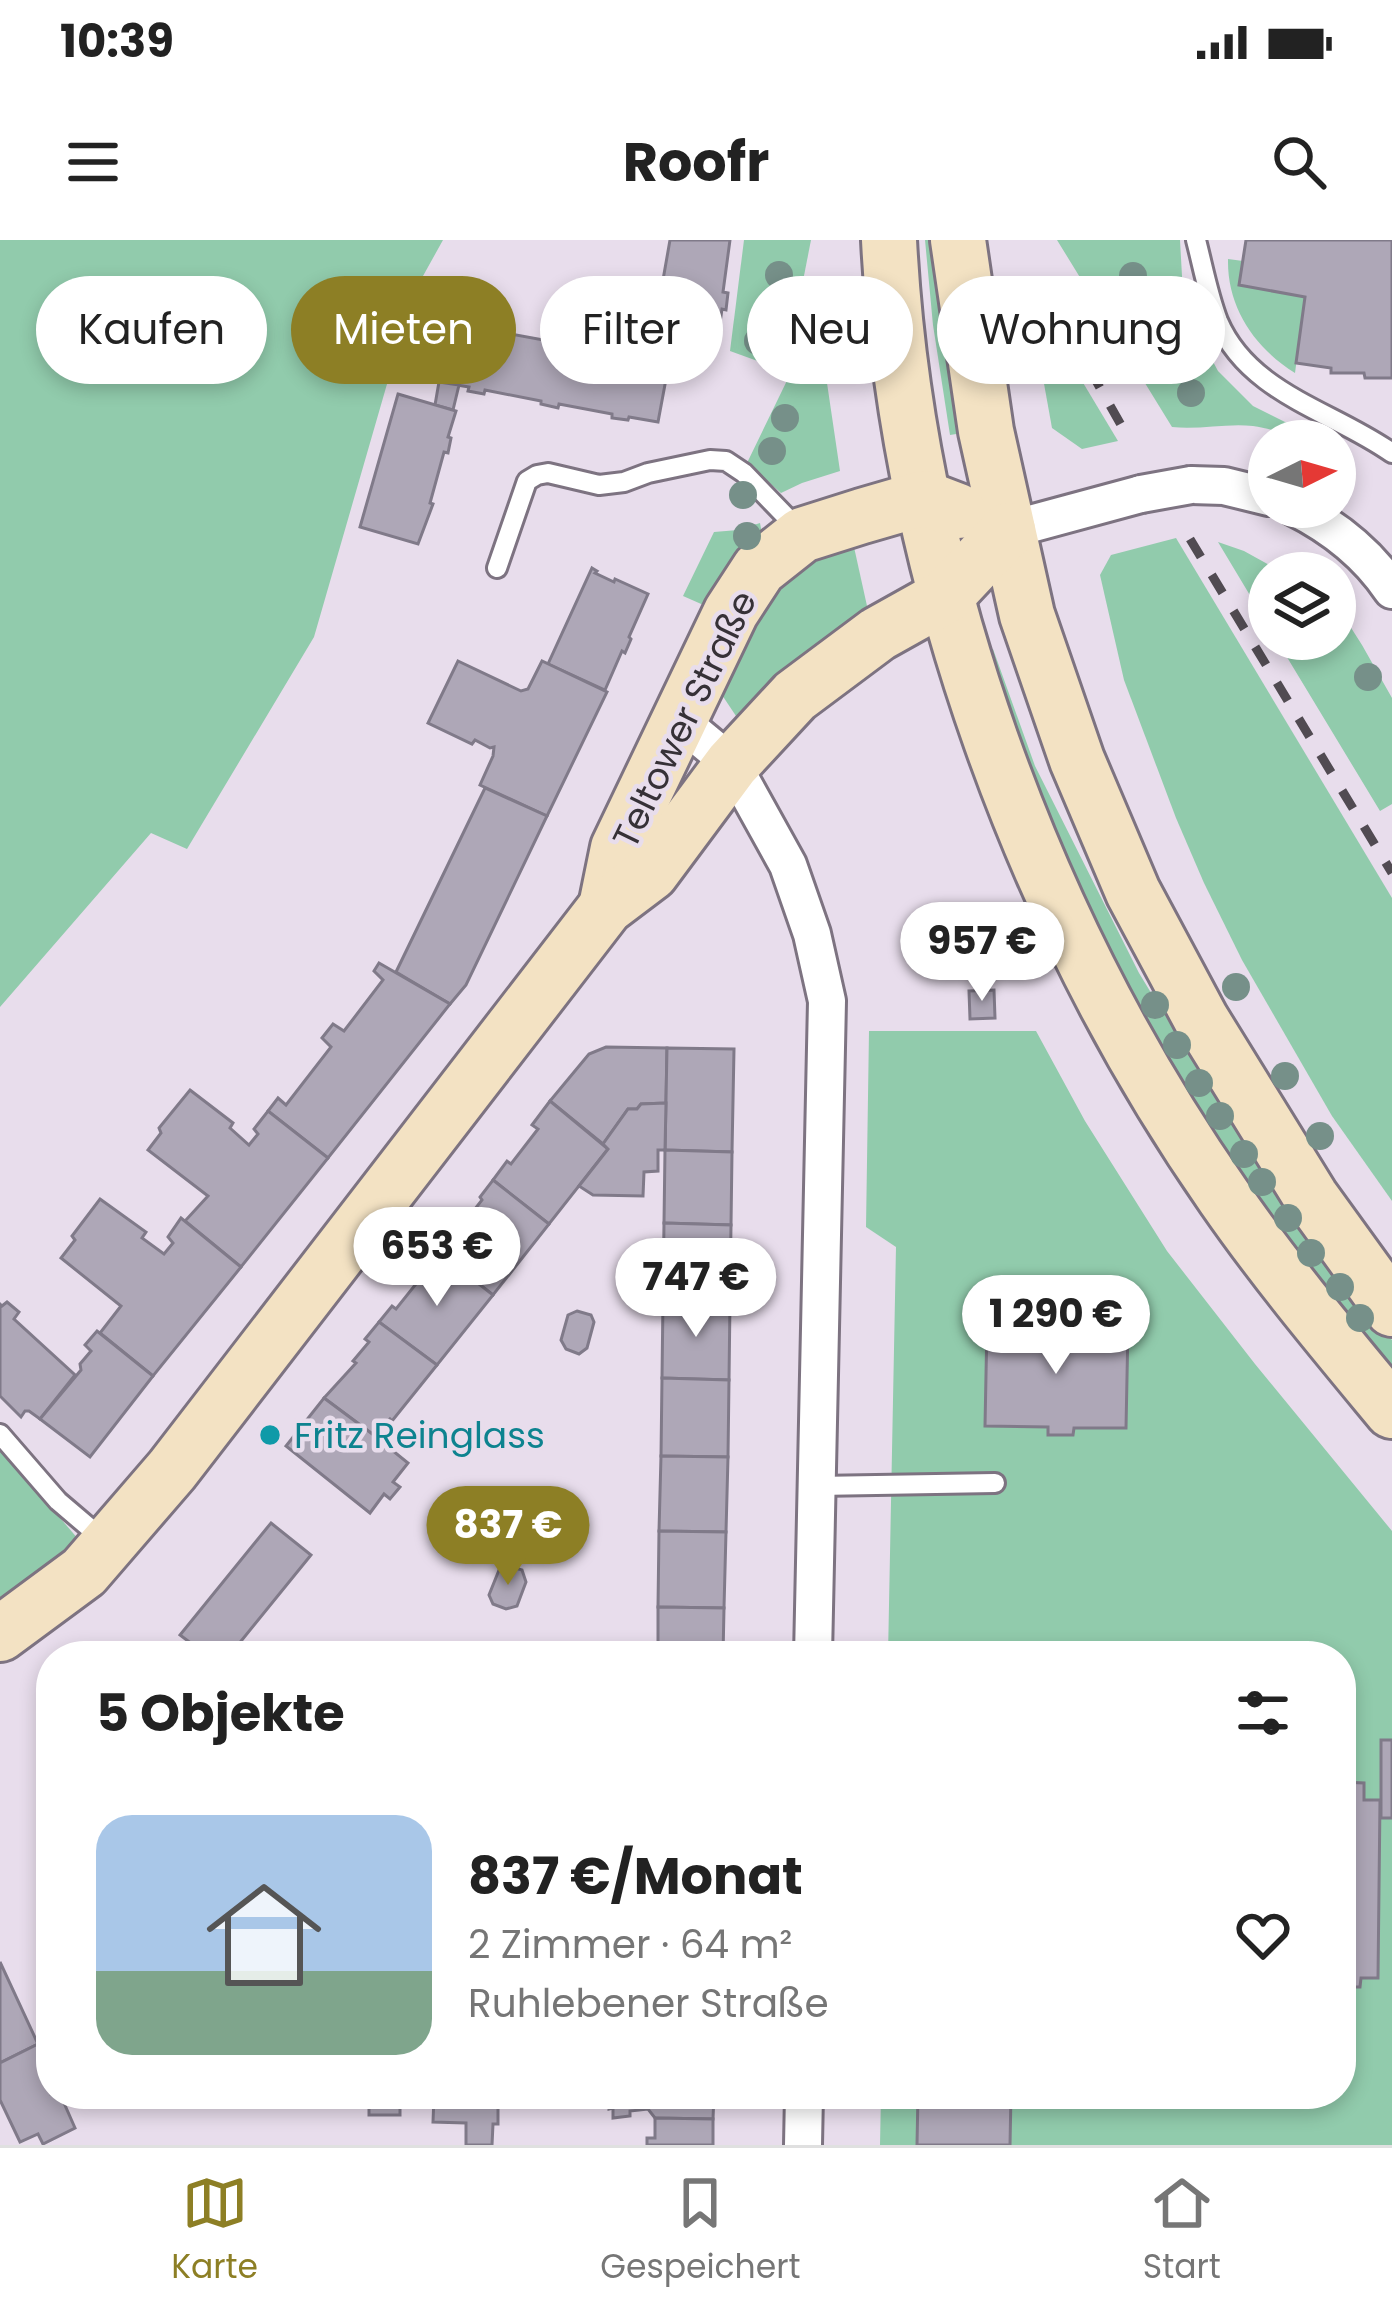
<!DOCTYPE html>
<html lang="de">
<meta charset="utf-8">
<style>
:root{--surface:#fff;--page:#f6f6f6;--text:#222;--muted:#767676;--line:#e0e0e0;--accent:#8d7f25}
body{margin:0;font-family:Poppins,sans-serif;background:var(--page);color:var(--text);height:100vh;display:flex;flex-direction:column;font-size:45px;white-space:nowrap}
*{box-sizing:border-box;margin:0}
p{font-size:39px;color:var(--muted)}
.icon{flex:none;width:66px;height:66px;fill:none;stroke:currentColor;stroke-width:2;stroke-linecap:round;stroke-linejoin:round}
.map{position:relative;flex:1;overflow:hidden}
.side{position:absolute;left:36px;top:1401px;width:1320px;height:468px;display:flex;flex-direction:column;background:var(--surface);border-radius:48px;box-shadow:0 6px 18px #0003}
.side>*{flex:none}
.banner{position:absolute;left:36px;top:36px;width:1320px;height:108px;display:flex;gap:24px}
.needle{width:78px;rotate:85deg}
.buttons{position:absolute;left:1248px;top:180px;display:grid;gap:24px}
.buttons a{display:grid;place-items:center;width:108px;height:108px;border-radius:50%;background:var(--surface);box-shadow:0 6px 18px #0003;font-size:60px}
.price{position:absolute;translate:-50% -102px;padding:0 27px;border-radius:42px;background:#fff;color:#222;font-size:39px;line-height:78px;filter:drop-shadow(0 3px 6px #0008)}
.price::after{content:'';position:absolute;left:50%;top:72px;width:36px;height:27px;margin-left:-18px;background:inherit;clip-path:polygon(0 0,100% 0,50% 100%)}
.price.selected{background:var(--accent);color:#fff}
ul{padding:0;list-style:none}
li{display:flex;align-items:center;gap:36px;height:300px;padding:0 60px}
li+li{border-top:3px solid var(--line)}
li span{display:grid;place-items:center;flex:none;width:336px;height:240px;border-radius:36px;color:#555}
li>.icon{margin-inline-start:auto}
span .icon{width:144px;height:144px;fill:#fffc;stroke-width:1}
li b{font-size:51px}
h2{display:flex;justify-content:space-between;align-items:center;height:144px;padding:0 60px;font-size:51px}
.pill{padding:0 42px;border-radius:54px;background:var(--surface);box-shadow:0 6px 18px #0003;font-size:42px;line-height:108px}
.pill.selected{background:var(--accent);color:#fff}
.status{display:flex;justify-content:space-between;align-items:center;height:84px;padding:0 60px;background:var(--surface);direction:ltr}
.status svg{height:33px;fill:currentColor}
header{display:flex;justify-content:space-between;align-items:center;height:156px;padding:0 60px;background:var(--surface);font-size:54px;font-weight:700}
.tab-bar{display:flex;justify-content:space-around;align-items:center;height:168px;border-top:3px solid var(--line);background:var(--surface);font-size:33px;color:var(--muted)}
.tab-bar a{display:grid;justify-items:center;gap:6px}
.tab-bar .selected{color:var(--accent)}
.map>svg:first-child{display:block}
</style>
<div class="status"><b>10:39</b><svg viewBox="0 0 49 12"><path d="M0 12V9h3v3zM5 12V6h3v6zM10 12V3h3v9zM15 12V0h3v12zM26 1h20v11H26zM47 4h2v5h-2z"/></svg></div>
<header><svg class="icon" aria-label="menu" viewBox="0 0 24 24"><path d="M4 6h16M4 12h16M4 18h16"/></svg>Roofr<svg class="icon" aria-label="search" viewBox="0 0 24 24"><circle cx="10" cy="10" r="6"/><path d="M15 15l6 6"/></svg></header>
<div class="map">
<svg width="1392" height="1905" viewBox="0 0 1392 1905">
<rect width="100%" height="100%" fill="#e8ddec"/>
<g fill="#91cbac">
<polygon points="0,0 443,0 413,54 314,397 187,609 151,593 0,767"/>
<polygon points="744,0 811,0 802,46 763,123 730,111"/>
<polygon points="925,0 940,0 969,192 950,195 933,85"/>
<path d="M1057 0H1180L1183 54 1195 88 1218 131 1253 166 1323 201C1299 201 1277 189 1253 186 1227 183 1199 190 1172 187Z"/>
<path d="M1228 19 1243 21 1240 45 1305 57 1295 133C1255 108 1227 68 1228 19Z"/>
<polygon points="1037,66 1118,201 1082,209 1052,188 1039,116"/>
<polygon points="797,120 827,143 840,231 802,243 781,253 747,223"/>
<polygon points="760,283 763,299 708,367 683,356 714,292 738,290"/>
<polygon points="852,298 869,375 741,476 736,476 718,449 779,333"/>
<polygon points="1176,298 1392,658 1392,961 1332,876 1242,720 1204,643 1176,578 1124,440 1100,335 1111,315"/>
<polygon points="1218,302 1244,311 1284,333 1269,333 1269,387"/>
<polygon points="1335,372 1348,383 1362,405 1392,458 1392,564 1380,571 1276,399 1335,399"/>
<polygon points="993,409 1035,526 1139,733 1156,761 1216,840 1359,1060 1392,1100 1392,1147 1318,1059 1115,745 980,417"/>
<polygon points="869,791 1036,791 1085,881 1167,1011 1255,1124 1392,1291 1392,1905 880,1905 881,1854 1341,1854 1341,1416 888,1416 896,1007 866,987"/>
<polygon points="0,1208 79,1300 54,1325 0,1366"/>
</g>
<g fill="#aea7b7" stroke="#807a89" stroke-width="3">
<polygon points="670,0 730,0 723,52 728,53 726,70 722,69 717,104 657,97 660,74 657,74"/>
<polygon points="1246,0 1392,0 1392,138 1365,138 1364,133 1331,133 1331,128 1296,123 1305,57 1239,45"/>
<polygon points="450,83 669,123 658,182 629,177 628,180 612,178 612,174 559,164 558,168 541,164 541,161 485,150 484,154 468,151 469,147 439,142"/>
<polygon points="439,142 459,145 453,170 435,165"/>
<polygon points="398,154 456,171 448,197 451,198 448,213 444,212 430,263 433,264 418,304 360,287"/>
<polygon points="592,328 597,331 595,333 614,342 615,339 648,354 629,397 631,399 625,413 622,411 605,450 548,424"/>
<polygon points="458,421 521,451 528,449 542,421 607,452 547,576 480,545 493,516 494,507 490,508 475,500 472,504 428,483"/>
<polygon points="485,548 547,576 466,745 450,764 396,732"/>
<polygon points="379,723 450,764 328,918 268,871 278,858 286,865 331,807 322,798 333,784 344,791 383,740 374,731"/>
<polygon points="994,750 995,778 970,779 969,751"/>
<polygon points="606,807 667,808 666,863 641,864 637,869 628,869 603,904 550,861 589,814"/>
<polygon points="667,808 734,809 732,912 665,910"/>
<polygon points="190,850 233,883 230,888 249,905 258,894 254,889 268,871 328,918 241,1027 185,981 208,956 148,910 161,893 159,888"/>
<polygon points="550,861 608,909 549,984 493,940 507,921 511,924 538,889 532,885"/>
<polygon points="666,863 665,910 658,910 658,931 644,932 643,956 593,955 579,946 608,909 603,904 628,869 637,869 641,864"/>
<polygon points="665,910 732,912 731,985 664,983"/>
<polygon points="493,940 549,984 493,1055 437,1011 451,993 454,996 482,960 480,957"/>
<polygon points="100,959 146,992 142,998 164,1014 173,1003 168,997 181,978 241,1027 153,1136 100,1093 121,1066 61,1018 75,1000 72,996"/>
<polygon points="664,983 731,985 730,1061 663,1060"/>
<polygon points="437,1011 493,1055 437,1125 379,1082 392,1066 396,1069 424,1034 421,1030"/>
<polygon points="663,1060 730,1061 729,1140 662,1138"/>
<polygon points="7,1062 19,1072 14,1079 75,1135 40,1179 29,1171 25,1171 21,1177 0,1156 0,1064 2,1066"/>
<polygon points="577,1071 591,1075 594,1082 587,1108 579,1114 566,1109 561,1100 568,1075"/>
<polygon points="379,1082 437,1125 392,1181 390,1179 375,1196 324,1158 356,1123 353,1121 369,1102 365,1099"/>
<polygon points="987,1084 1128,1087 1126,1188 1074,1188 1073,1195 1048,1195 1048,1187 985,1186"/>
<polygon points="97,1091 153,1136 90,1217 40,1179 81,1130 80,1124 91,1111 85,1105"/>
<polygon points="662,1138 729,1140 728,1217 661,1216"/>
<polygon points="324,1158 375,1196 376,1207 387,1206 408,1223 393,1242 400,1247 390,1259 384,1254 370,1273 286,1206"/>
<polygon points="661,1216 728,1217 726,1292 659,1291"/>
<polygon points="271,1283 311,1315 229,1416 181,1416 192,1404 180,1395"/>
<polygon points="659,1291 726,1292 724,1368 658,1367"/>
<polygon points="508,1326 522,1330 526,1342 517,1366 506,1369 493,1364 489,1355 499,1330"/>
<polygon points="658,1367 724,1368 723,1416 658,1416"/>
<rect x="1381" y="1500" width="11" height="78"/>
<polygon points="1341,1542 1364,1543 1364,1560 1380,1560 1378,1738 1361,1738 1360,1747 1341,1747"/>
<polygon points="0,1722 38,1804 0,1823"/>
<polygon points="38,1804 51,1834 51,1854 60,1854 75,1888 43,1904 38,1894 20,1902 0,1860 0,1823"/>
<polygon points="321,1854 558,1854 557,1867 498,1865 498,1884 493,1884 492,1905 466,1905 466,1883 433,1882 434,1856 400,1855 400,1875 369,1875 369,1865 321,1864"/>
<polygon points="609,1854 714,1854 713,1879 655,1878 648,1869 630,1871 630,1876 613,1878 613,1868 609,1869"/>
<polygon points="918,1854 1011,1854 1010,1905 917,1905"/>
<polygon points="655,1878 713,1879 713,1905 647,1905 647,1898 655,1898"/>
</g>
<g fill="none" stroke-linecap="round" stroke-linejoin="round">
<defs>
<g id="lane">
<path d="M1196 0C1203 27 1208 55 1218 81 1249 154 1333 171 1392 213"/>
<polyline points="497,328 527,241 537,235 548,233 599,245 624,242 648,233 710,220 726,221 744,233 798,289"/>
<polyline points="0,1194 58,1261 105,1301"/>
<polyline points="817,1246 995,1243"/>
</g>
<g id="street">
<polyline points="1191,245 1224,246 1269,257"/>
<path d="M1294 267C1334 287 1367 313 1392 350"/>
<polyline points="1008,290 1141,254"/>
<polyline points="679,480 732,524 788,625 812,694 827,761 813,1416"/>
<polyline points="803,1905 804,1854"/>
</g>
<g id="secondary">
<path d="M889 0C906 334 1033 683 1224 957 1276 1032 1334 1101 1392 1171"/>
<polyline points="958,0 986,191 1027,375 1077,520 1133,652 1201,779 1311,957 1392,1069"/>
<polyline points="606,667 618,608 731,372 759,329 802,295 862,276 924,258 958,271"/>
<polyline points="0,1394 84,1332 172,1230 606,667 651,633 732,524 795,456 878,394 946,356 1008,290"/>
</g>
</defs>
<use href="#lane" stroke="#7d7381" stroke-width="24"/>
<use href="#street" stroke="#7d7381" stroke-width="42"/>
<use href="#secondary" stroke="#7d7381" stroke-width="60"/>
<use href="#lane" stroke="#fff" stroke-width="18"/>
<use href="#street" stroke="#fff" stroke-width="36"/>
<use href="#secondary" stroke="#f3e2c3" stroke-width="54"/>
<g stroke="#514b52" stroke-width="9" stroke-dasharray="21 21" stroke-linecap="butt">
<polyline points="1048,56 1129,199"/>
<polyline points="1190,299 1392,633"/>
</g>
<defs>
<polyline id="street-bridge" points="1141,254 1191,245"/>
</defs>
<use href="#street-bridge" stroke="#7d7381" stroke-width="42" stroke-linecap="butt"/>
<use href="#street-bridge" stroke="#fff" stroke-width="36"/>
</g>
<g fill="#769089">
<circle cx="779" cy="35" r="14"/>
<circle cx="1133" cy="36" r="14"/>
<circle cx="1013" cy="91" r="14"/>
<circle cx="758" cy="101" r="14"/>
<circle cx="1173" cy="119" r="14"/>
<circle cx="1191" cy="153" r="14"/>
<circle cx="785" cy="178" r="14"/>
<circle cx="772" cy="211" r="14"/>
<circle cx="743" cy="255" r="14"/>
<circle cx="747" cy="296" r="14"/>
<circle cx="1368" cy="437" r="14"/>
<circle cx="1236" cy="747" r="14"/>
<circle cx="1155" cy="765" r="14"/>
<circle cx="1177" cy="805" r="14"/>
<circle cx="1285" cy="836" r="14"/>
<circle cx="1199" cy="843" r="14"/>
<circle cx="1220" cy="876" r="14"/>
<circle cx="1320" cy="896" r="14"/>
<circle cx="1244" cy="914" r="14"/>
<circle cx="1262" cy="942" r="14"/>
<circle cx="1288" cy="978" r="14"/>
<circle cx="1311" cy="1013" r="14"/>
<circle cx="1340" cy="1047" r="14"/>
<circle cx="1360" cy="1078" r="14"/>
</g>
<circle fill="#0f9aa8" stroke="#e8ddec" stroke-width="4.5" cx="270" cy="1195" r="12"/>
<g text-anchor="middle" stroke-width="9" stroke-linejoin="round" paint-order="stroke">
<g font-size="36" fill="#363137" stroke="#e8ddec">
<text transform="translate(684 479) rotate(-64)" y="13">Teltower Straße</text>
</g>
<g font-size="36" fill="#0d838f" stroke="#e8ddec" text-anchor="start">
<text x="294" y="1208">Fritz Reinglass</text>
</g>
</g>
</svg>
<div class="buttons">
<a><svg class="needle" viewBox="-14 -14 28 28"><path d="M0-13l5 13h-10z" fill="#e53935"/><path d="M0 13l5-13h-10z" fill="#767676"/></svg></a>
<a><svg class="icon" aria-label="layers" viewBox="0 0 24 24"><path d="M12 4l9 5-9 5-9-5zM3 14l9 5 9-5"/></svg></a>
</div>
<b class="price" style="left:982px;top:764px">957 €</b>
<b class="price" style="left:437px;top:1069px">653 €</b>
<b class="price" style="left:696px;top:1100px">747 €</b>
<b class="price" style="left:1056px;top:1137px">1 290 €</b>
<b class="price selected" style="left:508px;top:1348px">837 €</b>
<div class="banner">
<a class="pill">Kaufen</a>
<a class="pill selected">Mieten</a>
<a class="pill">Filter</a>
<a class="pill">Neu</a>
<a class="pill">Wohnung</a>
</div>
<section class="side">
<h2>5 Objekte<svg class="icon" aria-label="filters" viewBox="0 0 24 24"><path d="M4 7h16M4 17h16"/><circle cx="9" cy="7" r="2"/><circle cx="15" cy="17" r="2"/></svg></h2>
<ul>
<li><span style="background:linear-gradient(#a9c7e8 65%,#7fa58c 0)"><svg class="icon" aria-label="home" viewBox="0 0 24 24"><path d="M3 11l9-7 9 7M6 9v11h12V9"/></svg></span><div><b>837 €/Monat</b><p>2 Zimmer · 64 m²</p><p>Ruhlebener Straße</p></div><svg class="icon" aria-label="heart" viewBox="0 0 24 24"><path d="M12 20l-8-8c-3-5 5-10 8-4 3-6 11-1 8 4z"/></svg></li>
</ul>
</section>
</div>
<nav class="tab-bar">
<a class="selected"><svg class="icon" aria-label="map" viewBox="0 0 24 24"><path d="M3 6l6-2 6 2 6-2v14l-6 2-6-2-6 2zM9 4v14M15 6v14"/></svg>Karte</a>
<a><svg class="icon" aria-label="saved" viewBox="0 0 24 24"><path d="M7 4h10v16l-5-4-5 4z"/></svg>Gespeichert</a>
<a><svg class="icon" aria-label="home" viewBox="0 0 24 24"><path d="M3 11l9-7 9 7M6 9v11h12V9"/></svg>Start</a>
</nav>
